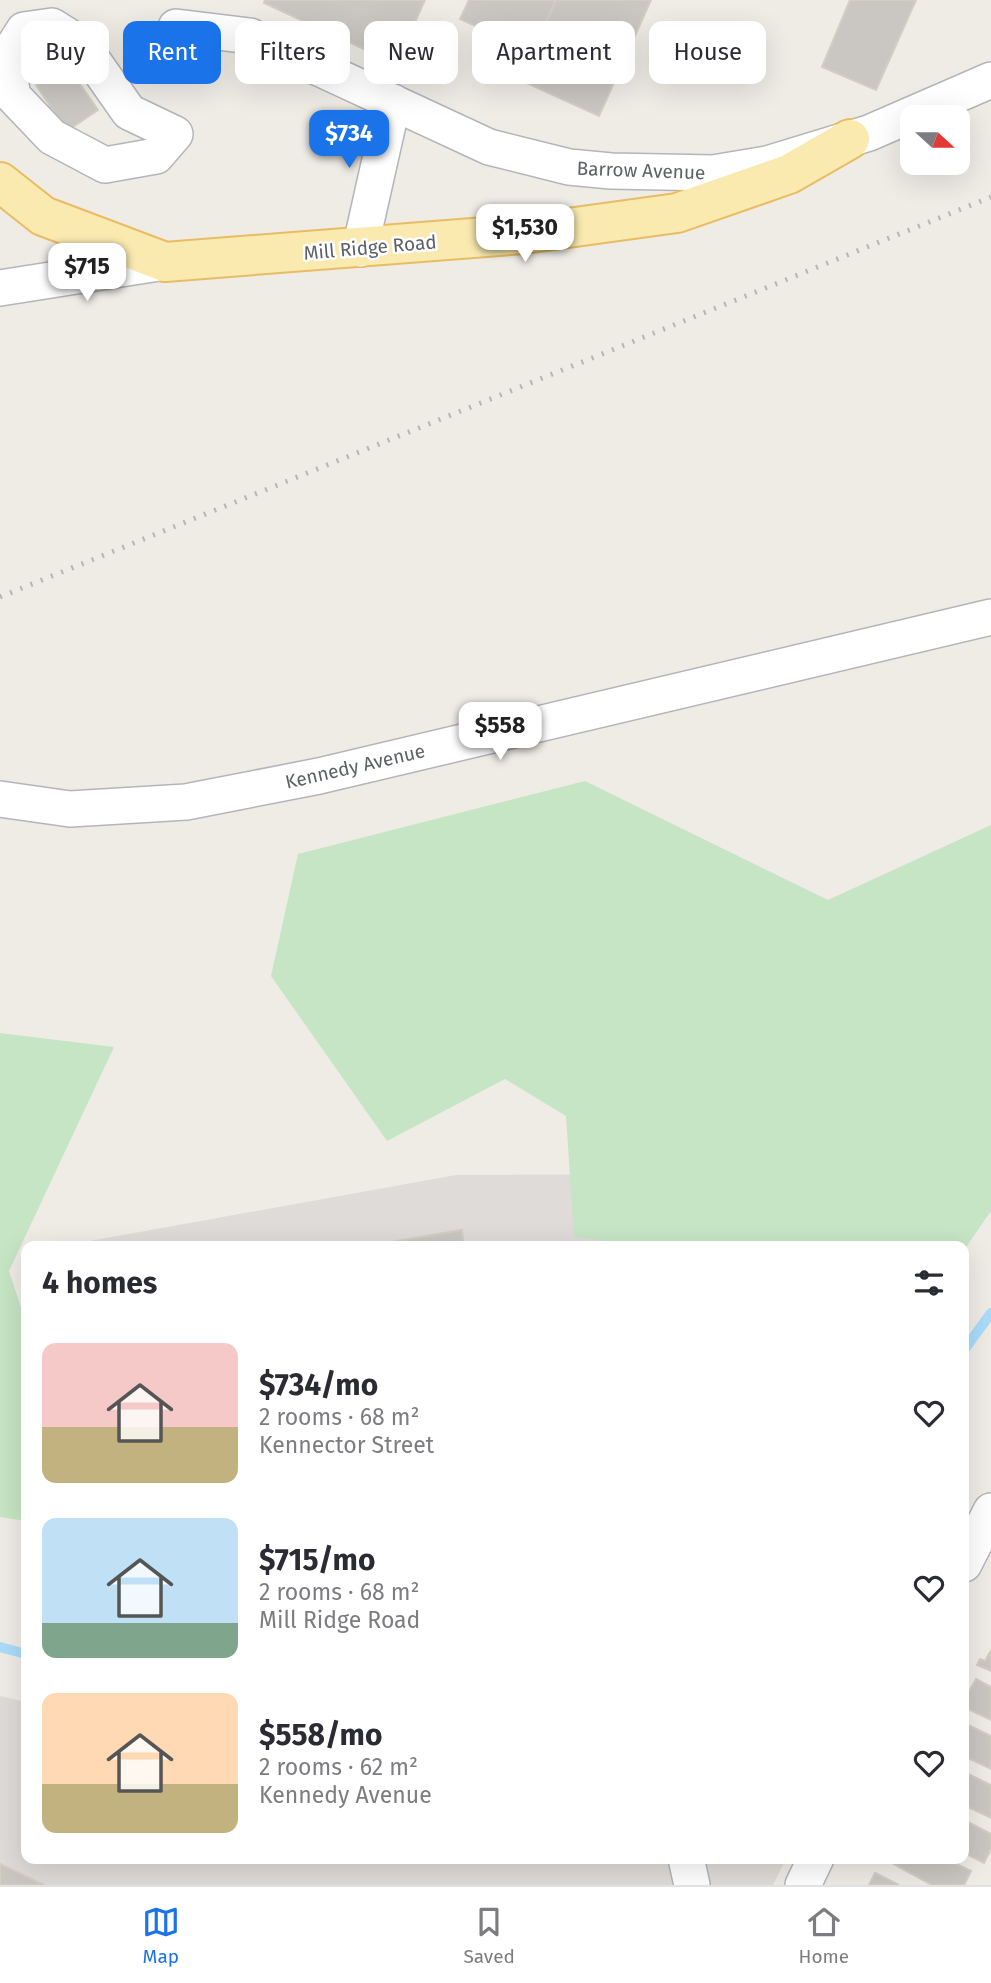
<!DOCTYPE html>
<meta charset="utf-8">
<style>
:root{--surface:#fff;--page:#f7f7f7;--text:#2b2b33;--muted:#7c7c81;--line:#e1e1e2;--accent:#1a73e8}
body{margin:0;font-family:"Fira Sans",sans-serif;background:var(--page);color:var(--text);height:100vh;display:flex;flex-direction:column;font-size:26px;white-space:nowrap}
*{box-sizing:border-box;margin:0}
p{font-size:23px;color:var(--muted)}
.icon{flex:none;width:38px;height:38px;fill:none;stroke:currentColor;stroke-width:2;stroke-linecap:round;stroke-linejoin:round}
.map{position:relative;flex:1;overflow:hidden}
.side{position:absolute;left:21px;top:1241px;width:948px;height:623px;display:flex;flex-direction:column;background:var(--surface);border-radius:14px;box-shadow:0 7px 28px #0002}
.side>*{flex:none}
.hud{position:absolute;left:21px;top:21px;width:950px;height:63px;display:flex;gap:14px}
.needle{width:46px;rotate:111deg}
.fabs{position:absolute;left:900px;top:105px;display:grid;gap:14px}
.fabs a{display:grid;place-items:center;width:70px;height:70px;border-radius:14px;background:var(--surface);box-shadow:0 7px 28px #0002;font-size:35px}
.price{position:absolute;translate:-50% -60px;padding:0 16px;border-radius:14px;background:#fff;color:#222;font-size:23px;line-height:46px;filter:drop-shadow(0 2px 4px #0008)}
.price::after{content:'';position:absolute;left:50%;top:42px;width:21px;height:16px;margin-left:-10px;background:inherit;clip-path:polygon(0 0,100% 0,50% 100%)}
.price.active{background:var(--accent);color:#fff}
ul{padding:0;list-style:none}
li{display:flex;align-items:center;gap:21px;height:175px;padding:0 21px}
li span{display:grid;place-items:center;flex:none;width:196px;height:140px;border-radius:14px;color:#555}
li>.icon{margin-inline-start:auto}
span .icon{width:84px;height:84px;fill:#fffc;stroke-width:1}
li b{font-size:30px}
h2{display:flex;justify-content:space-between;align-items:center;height:84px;padding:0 21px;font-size:30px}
.tag{padding:0 24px;border-radius:14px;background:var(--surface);box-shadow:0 7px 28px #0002;font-size:24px;line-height:63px}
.tag.active{background:var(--accent);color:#fff}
.tabs{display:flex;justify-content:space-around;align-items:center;height:98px;border-top:2px solid var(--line);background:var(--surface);font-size:19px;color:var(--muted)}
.tabs a{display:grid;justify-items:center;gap:4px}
.tabs .active{color:var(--accent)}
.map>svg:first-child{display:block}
</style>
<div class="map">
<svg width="991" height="1885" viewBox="0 0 991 1885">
<rect width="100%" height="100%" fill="#efece6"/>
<g fill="#dedbd8">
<polygon points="674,1174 690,1246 62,1246 456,1175"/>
<polygon points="0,1696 26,1702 26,1858 786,1859 773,1885 0,1885"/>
</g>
<g fill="#c6e5c4">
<polygon points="585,781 828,900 991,825 991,1211 964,1250 964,1246 628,1246 627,1243 574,1237 566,1116 505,1079 387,1141 271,976 298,854"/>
<polygon points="0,1033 114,1047 9,1271 26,1323 26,1521 0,1517"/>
</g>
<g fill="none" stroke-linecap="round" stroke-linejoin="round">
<g stroke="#aadcfa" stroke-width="10">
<polyline points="964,1350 991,1313"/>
<polyline points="0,1647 26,1654"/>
</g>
</g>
<g fill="#cac7c2" stroke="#d3cec4" stroke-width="2">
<polygon points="265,0 425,0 396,64 264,3"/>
<polygon points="469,0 556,0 533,52 460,19"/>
<polygon points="556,0 651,0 599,116 520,80"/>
<polygon points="850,0 916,0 876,90 822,67"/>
<polygon points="66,64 98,110 67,131 36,85"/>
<polygon points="462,1230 464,1246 367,1246"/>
<polygon points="991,1650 991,1671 977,1665 980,1659 985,1661"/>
<polygon points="976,1679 991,1687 991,1720 964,1707 964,1700"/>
<polygon points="964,1723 991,1736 991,1769 964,1756"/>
<polygon points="964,1772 991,1785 991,1818 964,1805"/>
<polygon points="964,1820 991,1834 991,1849 984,1863 964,1853"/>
<polygon points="883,1858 945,1858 971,1871 964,1885 932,1885"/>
<polygon points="0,1864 44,1885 0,1885"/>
<polygon points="875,1873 899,1885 869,1885"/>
</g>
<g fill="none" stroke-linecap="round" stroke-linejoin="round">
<defs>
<g id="minor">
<polygon points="52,26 82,45 129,112 175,134 156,156 105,165 52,137 13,96 6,58 24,30"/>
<polyline points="176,27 250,36 489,147 569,167 611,171 713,173 767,164 869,133 991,80"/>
<polyline points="360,249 393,102"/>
<polyline points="0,288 165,262"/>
<polyline points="0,799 70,809 186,802 319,776 991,617"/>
<polyline points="964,1564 991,1511"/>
<polyline points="686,1858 692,1885"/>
<polyline points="803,1885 816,1858"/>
</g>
<polyline id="major" points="0,182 43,216 165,262 524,234 677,213 789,174 850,139"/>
</defs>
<use href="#minor" stroke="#b3b6b9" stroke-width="38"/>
<use href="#major" stroke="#e9bc64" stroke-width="42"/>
<use href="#minor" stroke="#fff" stroke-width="35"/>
<use href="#major" stroke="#faeaaf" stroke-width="38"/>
<polyline stroke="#b4b5b5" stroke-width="5" stroke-dasharray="2 9" stroke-linecap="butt" points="0,597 991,197"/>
</g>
<g text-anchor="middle" stroke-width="5" stroke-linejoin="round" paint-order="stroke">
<g font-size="19" fill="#5d6165" stroke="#fff">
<text transform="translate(641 170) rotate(2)" y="7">Barrow Avenue</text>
<text transform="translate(370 247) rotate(-5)" y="7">Mill Ridge Road</text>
<text transform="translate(355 766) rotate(-13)" y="7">Kennedy Avenue</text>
</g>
</g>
</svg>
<div class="fabs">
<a><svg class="needle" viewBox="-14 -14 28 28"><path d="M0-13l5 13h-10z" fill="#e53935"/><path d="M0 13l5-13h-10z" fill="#7c7c81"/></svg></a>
</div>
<b class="price active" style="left:349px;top:170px">$734</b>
<b class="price" style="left:525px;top:264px">$1,530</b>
<b class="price" style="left:87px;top:303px">$715</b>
<b class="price" style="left:500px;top:762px">$558</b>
<div class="hud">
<a class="tag">Buy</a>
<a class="tag active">Rent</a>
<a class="tag">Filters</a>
<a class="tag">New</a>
<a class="tag">Apartment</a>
<a class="tag">House</a>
</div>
<section class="side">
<h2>4 homes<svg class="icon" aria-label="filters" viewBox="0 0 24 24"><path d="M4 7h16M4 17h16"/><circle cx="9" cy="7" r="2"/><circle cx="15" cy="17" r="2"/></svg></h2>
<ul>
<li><span style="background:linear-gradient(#f6c9c9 60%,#c2b280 0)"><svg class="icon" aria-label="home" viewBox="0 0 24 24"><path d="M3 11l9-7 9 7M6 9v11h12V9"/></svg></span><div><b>$734/mo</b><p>2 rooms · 68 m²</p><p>Kennector Street</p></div><svg class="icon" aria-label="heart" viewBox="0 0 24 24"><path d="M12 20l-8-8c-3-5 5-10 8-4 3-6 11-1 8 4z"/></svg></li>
<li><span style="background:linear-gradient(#bfe0f5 75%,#7fa58c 0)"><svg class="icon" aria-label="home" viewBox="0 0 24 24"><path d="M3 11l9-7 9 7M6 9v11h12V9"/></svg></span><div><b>$715/mo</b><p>2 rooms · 68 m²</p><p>Mill Ridge Road</p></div><svg class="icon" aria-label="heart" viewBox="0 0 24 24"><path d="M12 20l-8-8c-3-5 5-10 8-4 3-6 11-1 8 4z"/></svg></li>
<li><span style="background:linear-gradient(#ffd9b3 65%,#c2b280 0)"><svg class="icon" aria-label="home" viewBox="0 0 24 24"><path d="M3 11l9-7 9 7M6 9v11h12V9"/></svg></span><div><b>$558/mo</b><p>2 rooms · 62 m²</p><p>Kennedy Avenue</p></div><svg class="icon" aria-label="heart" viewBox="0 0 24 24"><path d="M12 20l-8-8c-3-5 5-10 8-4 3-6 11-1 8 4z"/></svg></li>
</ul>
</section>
</div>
<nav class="tabs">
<a class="active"><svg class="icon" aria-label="map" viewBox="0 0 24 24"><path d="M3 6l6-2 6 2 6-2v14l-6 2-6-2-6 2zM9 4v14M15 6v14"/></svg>Map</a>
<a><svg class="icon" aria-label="saved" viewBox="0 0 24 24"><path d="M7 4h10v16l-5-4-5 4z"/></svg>Saved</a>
<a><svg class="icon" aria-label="home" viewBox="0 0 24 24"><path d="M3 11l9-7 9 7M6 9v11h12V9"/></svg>Home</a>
</nav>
